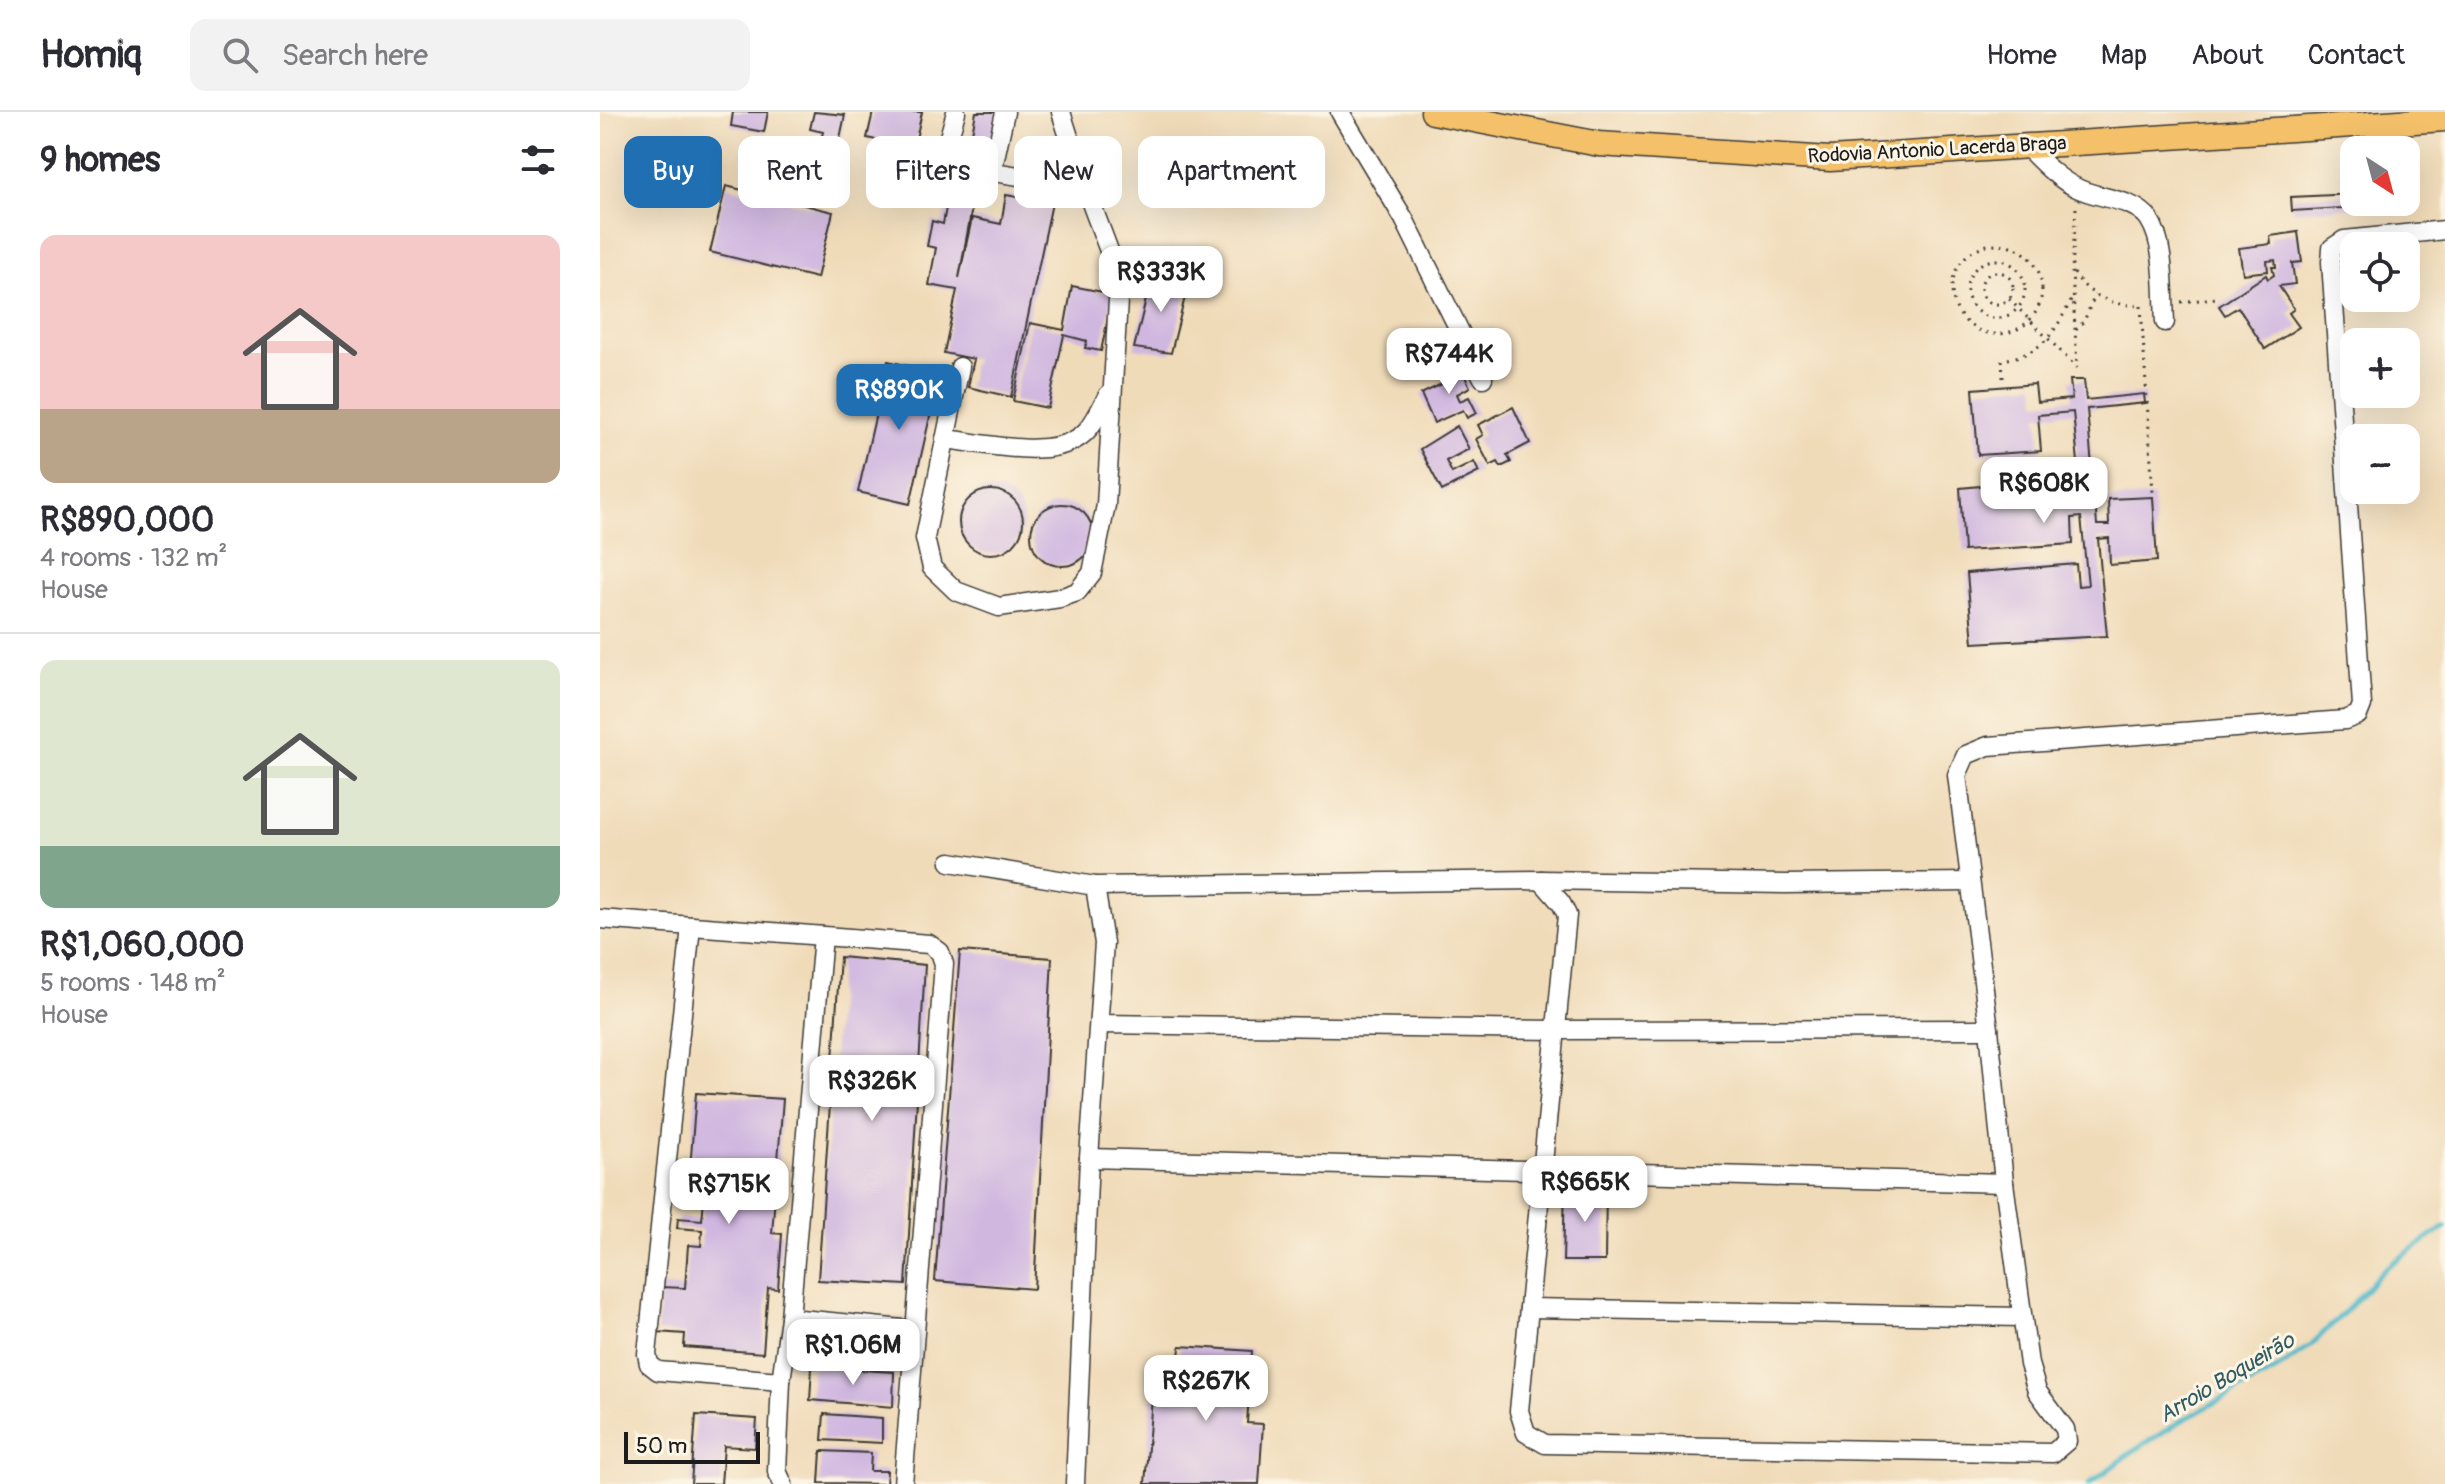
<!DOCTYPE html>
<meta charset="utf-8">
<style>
:root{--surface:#fff;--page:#f2f2f3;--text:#2b2b33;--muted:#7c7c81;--line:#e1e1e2;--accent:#1f6fb2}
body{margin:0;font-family:Pangolin,sans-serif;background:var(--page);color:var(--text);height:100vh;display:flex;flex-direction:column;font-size:30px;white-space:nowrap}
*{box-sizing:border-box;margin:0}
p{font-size:26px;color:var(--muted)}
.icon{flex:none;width:44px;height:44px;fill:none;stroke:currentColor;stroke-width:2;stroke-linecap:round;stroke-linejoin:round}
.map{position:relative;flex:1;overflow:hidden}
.panel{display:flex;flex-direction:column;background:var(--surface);width:600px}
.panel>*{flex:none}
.top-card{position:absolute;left:24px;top:24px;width:760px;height:72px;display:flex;gap:16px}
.needle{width:52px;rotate:144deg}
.buttons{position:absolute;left:1740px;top:24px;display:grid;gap:16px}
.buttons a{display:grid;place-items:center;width:80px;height:80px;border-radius:16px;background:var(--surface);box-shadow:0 8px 32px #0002;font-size:40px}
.scale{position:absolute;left:24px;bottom:20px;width:136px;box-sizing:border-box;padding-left:8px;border:4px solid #1c1c1c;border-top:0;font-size:22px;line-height:28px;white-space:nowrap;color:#1c1c1c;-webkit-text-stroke:6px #fcf5e5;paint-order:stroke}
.price{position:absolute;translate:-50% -68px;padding:0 18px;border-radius:16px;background:#fff;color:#222;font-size:26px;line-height:52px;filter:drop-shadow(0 2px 4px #0008)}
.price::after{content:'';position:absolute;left:50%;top:48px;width:24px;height:18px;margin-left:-12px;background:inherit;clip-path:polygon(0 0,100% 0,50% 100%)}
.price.active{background:var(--accent);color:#fff}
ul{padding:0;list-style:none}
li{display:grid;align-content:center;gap:16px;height:424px;padding:0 40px}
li+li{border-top:2px solid var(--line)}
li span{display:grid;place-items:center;height:248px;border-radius:16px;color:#555}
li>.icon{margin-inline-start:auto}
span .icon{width:144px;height:144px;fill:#fffc;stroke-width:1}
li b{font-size:34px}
h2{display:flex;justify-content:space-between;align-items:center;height:96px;padding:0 40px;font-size:34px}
.chip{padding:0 28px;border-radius:16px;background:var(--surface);box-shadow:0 8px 32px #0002;font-size:28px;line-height:72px}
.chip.active{background:var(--accent);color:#fff}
header{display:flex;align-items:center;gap:48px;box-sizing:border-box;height:112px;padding:0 40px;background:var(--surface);border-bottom:2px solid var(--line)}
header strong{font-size:38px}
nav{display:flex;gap:44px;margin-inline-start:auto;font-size:28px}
.search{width:560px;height:72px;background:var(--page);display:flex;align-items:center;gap:20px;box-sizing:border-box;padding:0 28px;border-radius:16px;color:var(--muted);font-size:30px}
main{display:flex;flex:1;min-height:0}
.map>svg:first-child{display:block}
</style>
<header>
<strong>Homiq</strong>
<div class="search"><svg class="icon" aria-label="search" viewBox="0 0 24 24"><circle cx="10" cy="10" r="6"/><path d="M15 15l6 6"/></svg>Search here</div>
<nav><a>Home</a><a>Map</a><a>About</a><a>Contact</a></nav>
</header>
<main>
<section class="panel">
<h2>9 homes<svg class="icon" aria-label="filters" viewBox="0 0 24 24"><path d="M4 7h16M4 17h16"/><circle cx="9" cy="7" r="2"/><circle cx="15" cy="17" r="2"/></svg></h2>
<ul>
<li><span style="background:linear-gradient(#f6c9c9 70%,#b9a48a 0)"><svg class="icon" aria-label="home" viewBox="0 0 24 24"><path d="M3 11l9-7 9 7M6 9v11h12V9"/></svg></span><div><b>R$890,000</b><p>4 rooms · 132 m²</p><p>House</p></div></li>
<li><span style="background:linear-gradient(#dfe7d0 75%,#7fa58c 0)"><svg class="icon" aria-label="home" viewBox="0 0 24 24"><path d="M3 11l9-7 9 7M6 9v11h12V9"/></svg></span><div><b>R$1,060,000</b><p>5 rooms · 148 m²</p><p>House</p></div></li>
</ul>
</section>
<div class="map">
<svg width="1845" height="1372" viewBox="0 0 1845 1372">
<rect width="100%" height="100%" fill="#fcf5e5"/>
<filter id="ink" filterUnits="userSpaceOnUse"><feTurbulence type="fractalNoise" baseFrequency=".0125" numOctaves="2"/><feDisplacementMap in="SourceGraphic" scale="16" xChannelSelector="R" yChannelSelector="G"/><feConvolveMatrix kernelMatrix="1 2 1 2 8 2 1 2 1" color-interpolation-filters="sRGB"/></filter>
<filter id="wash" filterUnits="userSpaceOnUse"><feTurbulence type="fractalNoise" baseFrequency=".006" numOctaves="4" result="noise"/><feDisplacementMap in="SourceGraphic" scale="32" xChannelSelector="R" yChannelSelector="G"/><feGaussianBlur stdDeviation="1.8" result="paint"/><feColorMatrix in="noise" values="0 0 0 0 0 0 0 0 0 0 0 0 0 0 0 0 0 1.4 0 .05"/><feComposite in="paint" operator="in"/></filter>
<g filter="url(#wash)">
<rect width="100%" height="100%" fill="#f0dbb9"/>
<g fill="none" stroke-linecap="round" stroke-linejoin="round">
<polyline stroke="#4eb9cb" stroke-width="5" points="1489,1372 1532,1340 1579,1310 1676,1258 1711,1233 1750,1195 1785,1156 1845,1115"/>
</g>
<g id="blocks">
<g fill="#d0b7e0">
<polygon points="133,0 168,0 164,20 131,14"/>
<polygon points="214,0 245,3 239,31 221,28 223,20 210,17"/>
<polygon points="273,0 322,0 314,36 267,26"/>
<polygon points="376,0 400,0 393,42 369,38"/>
<polygon points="179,30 202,34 197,63 174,59"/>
<polygon points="294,51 313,55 307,85 288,81"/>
<polygon points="126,74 233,100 217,166 110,140"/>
<polygon points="349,80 374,85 359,166 372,106 401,112 406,83 452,91 411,285 368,275 374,247 344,241 357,178 329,173 336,136 327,134 332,109 343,112"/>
<polygon points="1754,82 1754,90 1775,90 1776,94 1692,99 1691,85"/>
<polygon points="1698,120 1702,150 1692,151 1695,172 1679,174 1694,197 1689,201 1699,215 1665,237 1638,195 1625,203 1619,194 1666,163 1668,167 1674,163 1672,155 1676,155 1675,148 1667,149 1668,159 1643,162 1639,136 1671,132 1670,124"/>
<polygon points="552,163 589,169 571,241 534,236"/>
<polygon points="472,174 513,182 501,239 485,236 487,229 464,223 448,296 413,289 430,211 464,218"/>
<polygon points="288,249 340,261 310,392 258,380"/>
<polygon points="859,252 870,275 857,282 860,289 869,285 877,301 867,306 863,298 834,311 821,282 846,270 841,260"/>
<polygon points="1470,268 1484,268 1486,288 1544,282 1545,291 1487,297 1497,413 1509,413 1508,387 1553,385 1557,449 1510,453 1509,426 1498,427 1507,524 1373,531 1367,461 1476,452 1478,474 1488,473 1481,405 1472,406 1473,432 1364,439 1360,376 1467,366 1470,391 1482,390 1473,300 1438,303 1441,339 1378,343 1373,277 1435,272 1437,290 1472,287"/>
<polygon points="913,295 930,331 907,343 911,350 901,355 898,350 890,354 876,327 883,323 878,313"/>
<polygon points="857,314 869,337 846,349 852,361 874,350 879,360 842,379 820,337"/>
<circle cx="391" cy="410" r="32"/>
<circle cx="462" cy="423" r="31"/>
<polygon points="360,839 452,846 434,1177 335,1169"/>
<polygon points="240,845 325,853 306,1173 218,1168"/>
<polygon points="96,981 183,987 172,1121 182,1122 178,1177 168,1176 163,1241 84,1235 85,1222 57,1220 61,1175 85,1176 88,1133 101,1134 102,1118 77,1116 78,1106 102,1108 104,1088 76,1086 78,1070 89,1070"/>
<polygon points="965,1075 1006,1075 1005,1149 963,1149"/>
<polygon points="580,1234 652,1239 647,1311 663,1312 659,1372 545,1372 552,1286 576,1287"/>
<polygon points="212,1255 294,1260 293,1295 210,1288"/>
<polygon points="224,1302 282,1306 282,1331 222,1328"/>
<polygon points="96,1303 157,1307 155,1336 124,1334 121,1372 91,1372"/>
<polygon points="221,1339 271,1341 270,1359 287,1359 286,1372 219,1371"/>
</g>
</g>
</g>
<g filter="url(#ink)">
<use href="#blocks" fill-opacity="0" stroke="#3c3934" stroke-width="2"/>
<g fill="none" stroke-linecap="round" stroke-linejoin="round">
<defs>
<g id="minor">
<polyline points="356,0 346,36 348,47 357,54 485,75"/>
<polyline points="740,0 804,107 883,266"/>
<path d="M1425 33C1441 49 1456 66 1477 76 1498 87 1534 86 1549 107 1566 133 1563 180 1565 210"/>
<polyline points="392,60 405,0"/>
<polyline points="360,255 325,426 332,456 356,479 399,495 460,486 477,480 492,461 506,393 518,188 517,160 485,75 461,0"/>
<path d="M345 327C385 331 461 352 489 316 497 306 502 294 508 283"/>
<polyline points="350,750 495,774 941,768 1185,772 1370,770"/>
<polyline points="941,768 961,791 967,803 919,1299 926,1321 945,1332 1453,1341 1467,1329 1465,1317 1437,1279 1429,1252 1404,1071 1389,917 1357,663 1366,643 1388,634 1745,608 1758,603 1762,593 1731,150 1732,136 1744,128 1845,118"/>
<polyline points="0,807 329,832 340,840 344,852 303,1372"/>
<polyline points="91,814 47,1242 49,1252 58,1259 181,1269"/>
<polyline points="499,912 957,918 1389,917"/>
<polyline points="489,1046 1404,1071"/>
<polyline points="929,1196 1422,1205"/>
<polyline points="190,1206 313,1218"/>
<polyline points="183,1372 177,1359 181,1269 190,1206 223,824"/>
<polyline points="475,1372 489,1046 504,831 495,774"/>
</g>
<polyline id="major" points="833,0 999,32 1230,47 1845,7"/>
</defs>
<use href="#minor" stroke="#3c3934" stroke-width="21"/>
<use href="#major" stroke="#3c3934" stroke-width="27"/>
<g stroke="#3c3934" stroke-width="3" stroke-dasharray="2 6" stroke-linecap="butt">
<polyline points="1476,96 1472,158 1477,256"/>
<circle cx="1397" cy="177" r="45"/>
<circle cx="1396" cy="177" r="29"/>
<circle cx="1397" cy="176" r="16"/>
<path d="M1474 161C1490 186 1513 193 1542 194"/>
<polyline points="1409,187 1477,256"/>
<polyline points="1581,190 1616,186"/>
<polyline points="1541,194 1553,381"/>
<polyline points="1476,218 1484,209 1495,183"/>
<path d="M1403 266 1402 248C1446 241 1454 220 1473 185"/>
</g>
<use href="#minor" stroke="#fff" stroke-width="18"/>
<use href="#major" stroke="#f4c16a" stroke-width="24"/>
</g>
</g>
<g text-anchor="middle" stroke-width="6" stroke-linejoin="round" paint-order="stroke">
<g font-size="20" fill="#1c1c1c" stroke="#fcf5e5">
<text transform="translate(1337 37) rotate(-3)" y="7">Rodovia Antonio Lacerda Braga</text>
</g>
<g font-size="22" font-style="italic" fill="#305b62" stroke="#fcf5e5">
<text transform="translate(1626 1265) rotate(-31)" y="8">Arroio Boqueirão</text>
</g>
</g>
</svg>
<div class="buttons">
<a><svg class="needle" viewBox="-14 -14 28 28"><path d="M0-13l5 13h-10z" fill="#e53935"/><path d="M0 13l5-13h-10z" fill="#7c7c81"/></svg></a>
<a><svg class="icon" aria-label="locate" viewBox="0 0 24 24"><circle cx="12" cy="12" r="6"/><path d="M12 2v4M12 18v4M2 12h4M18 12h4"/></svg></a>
<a>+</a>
<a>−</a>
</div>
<div class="scale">50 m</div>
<b class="price" style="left:561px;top:202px">R$333K</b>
<b class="price" style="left:849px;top:284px">R$744K</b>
<b class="price active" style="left:299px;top:320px">R$890K</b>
<b class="price" style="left:1444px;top:413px">R$608K</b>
<b class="price" style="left:272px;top:1011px">R$326K</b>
<b class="price" style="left:985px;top:1112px">R$665K</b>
<b class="price" style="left:129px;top:1114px">R$715K</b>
<b class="price" style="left:253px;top:1275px">R$1.06M</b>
<b class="price" style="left:606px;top:1311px">R$267K</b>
<div class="top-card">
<a class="chip active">Buy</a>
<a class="chip">Rent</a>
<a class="chip">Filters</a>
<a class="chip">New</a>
<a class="chip">Apartment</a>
</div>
</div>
</main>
